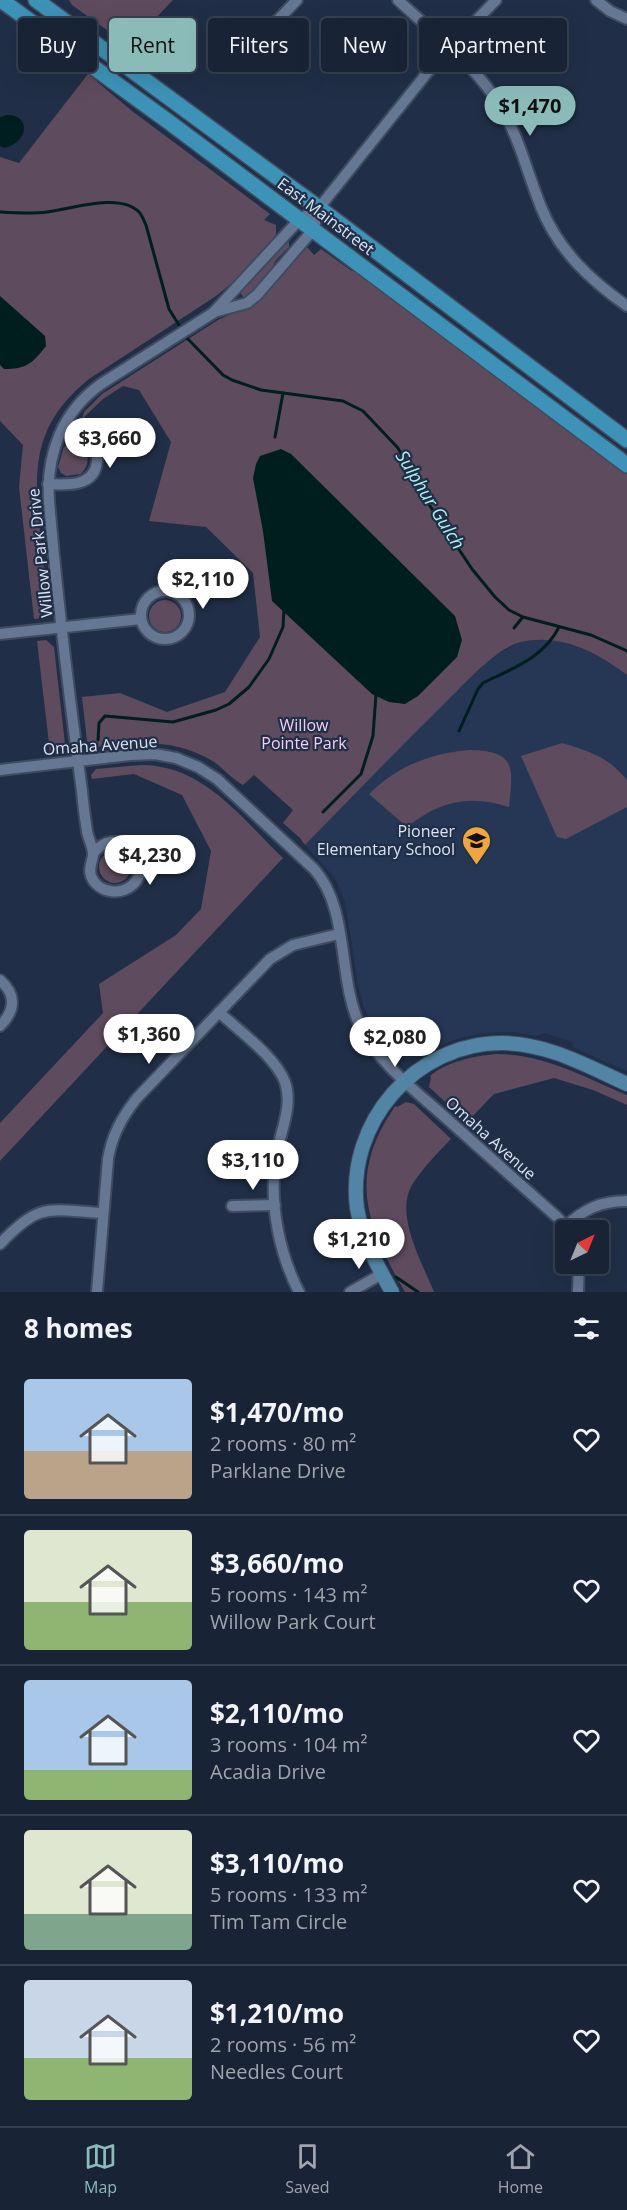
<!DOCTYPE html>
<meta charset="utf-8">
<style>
:root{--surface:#182335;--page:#252f41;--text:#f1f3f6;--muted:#9fa4ad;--line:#364050;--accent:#8bbbb9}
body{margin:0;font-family:"Open Sans",sans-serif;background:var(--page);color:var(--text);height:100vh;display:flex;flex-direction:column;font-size:22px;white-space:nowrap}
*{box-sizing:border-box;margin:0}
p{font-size:20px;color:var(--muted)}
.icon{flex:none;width:33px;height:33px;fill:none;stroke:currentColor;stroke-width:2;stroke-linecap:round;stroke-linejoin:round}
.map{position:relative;height:1292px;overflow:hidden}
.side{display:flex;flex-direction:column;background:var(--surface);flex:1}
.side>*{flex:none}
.top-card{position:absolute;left:18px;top:18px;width:591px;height:54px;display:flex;gap:12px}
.needle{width:39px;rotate:43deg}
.buttons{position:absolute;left:555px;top:1220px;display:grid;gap:12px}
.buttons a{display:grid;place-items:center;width:54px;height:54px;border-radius:6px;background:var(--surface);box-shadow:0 6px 24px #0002,0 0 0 2px var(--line);font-size:30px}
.price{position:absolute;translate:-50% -51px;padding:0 14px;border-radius:21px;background:#fff;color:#222;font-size:20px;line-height:39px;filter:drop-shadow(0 2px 3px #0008)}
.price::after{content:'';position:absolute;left:50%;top:36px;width:18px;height:14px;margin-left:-9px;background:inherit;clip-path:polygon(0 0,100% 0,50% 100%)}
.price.selected{background:var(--accent);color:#111}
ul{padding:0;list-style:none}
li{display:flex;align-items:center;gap:18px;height:150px;padding:0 24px}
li+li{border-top:2px solid var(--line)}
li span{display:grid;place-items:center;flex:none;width:168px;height:120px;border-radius:6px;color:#555}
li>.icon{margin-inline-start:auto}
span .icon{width:72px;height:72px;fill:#fffc;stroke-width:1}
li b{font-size:26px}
h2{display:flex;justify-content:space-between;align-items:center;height:72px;padding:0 24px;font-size:26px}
.pill{padding:0 21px;border-radius:6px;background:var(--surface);box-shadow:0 6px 24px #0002,0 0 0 2px var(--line);font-size:21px;line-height:54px}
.pill.selected{background:var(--accent);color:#111}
.menu{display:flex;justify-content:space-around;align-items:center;height:84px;border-top:2px solid var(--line);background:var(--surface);font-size:16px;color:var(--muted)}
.menu a{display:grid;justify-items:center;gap:3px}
.menu .selected{color:var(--accent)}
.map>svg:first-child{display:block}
</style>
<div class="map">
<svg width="627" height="1292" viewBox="0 0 627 1292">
<rect width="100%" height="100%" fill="#202f47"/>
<polygon fill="#253755" points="541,639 560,640 587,651 612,663 627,675 627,1071 574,1048 572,1042 545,1033 536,1036 511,1032 485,1033 460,1038 446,1043 412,1060 396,1056 378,1033 364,1008 358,985 345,902 338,885 334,877 305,845 405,742 489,660 519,642"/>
<g fill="#5e4b5d">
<polygon points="69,0 173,0 129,46 72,5"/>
<path d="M88 74 132 111 270 214 264 220 276 225V235L232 283 216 296 89 379C34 424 33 466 40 532 43 558 46 584 49 610 47 618 41 618 34 619L19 487 23 445 0 421V157L19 163Z"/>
<polygon points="287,241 289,242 289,247 276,260 266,279 248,297 244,298 241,294 242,289"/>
<path d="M307 247 314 255 321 249 352 271 355 270 627 473V675C597 652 560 633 521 642 495 648 463 686 443 705 396 751 351 798 305 845L300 838 283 823 293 810 254 775 243 785C232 779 224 769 214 762 176 738 138 742 96 747L87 741 82 697 120 693 167 712 225 692 260 637 253 573 206 527 149 521 171 442 139 390 123 386 103 399 82 419 84 412 102 394 218 320 253 304Z"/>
<path d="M72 442C88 447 93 461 81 474L66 476 61 473 58 467 64 447Z"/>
<circle cx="165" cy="616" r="16"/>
<polygon points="46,640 54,647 65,744 60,750 50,752 37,641"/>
<path d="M562 743C591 752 607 756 627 780V807L566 839 557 837 521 756Z"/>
<path d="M470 750C517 751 513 768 509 807 469 794 439 801 407 827L369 794C397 766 431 753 470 750Z"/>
<path d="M141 765C204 765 241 818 283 858L0 1161V1123L103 1013 99 984 176 935 201 909 211 851 182 795 134 774 92 779 91 775 96 769Z"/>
<circle cx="115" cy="867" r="16"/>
<path d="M496 1054C544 1054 584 1077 627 1095V1105L593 1090 554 1078 494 1094 467 1122 429 1087 431 1077 430 1076C448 1061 474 1056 496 1054Z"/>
<path d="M406 1102 414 1104 451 1139C438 1152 422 1169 412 1185 394 1215 423 1264 434 1292H405C368 1228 347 1179 392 1111L395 1106 397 1107Z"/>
</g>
<g fill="#001e1d">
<path d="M7 115C32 115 28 143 4 148L0 146V117Z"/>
<path d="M0 296 45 336 46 346C32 364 26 369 4 369L0 365Z"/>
<polygon points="281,449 291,454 455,616 462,640 457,657 418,696 405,704 389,702 372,694 272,601 263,531 253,478 256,464 260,456"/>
</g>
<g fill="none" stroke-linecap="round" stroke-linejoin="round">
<g stroke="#001e1d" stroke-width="3">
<path d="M0 212C16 213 31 214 47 212 71 209 120 192 139 212 142 215 144 221 146 225L169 309 187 338 223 375 232 380 261 390 343 401 363 411 398 448 426 500 472 569 495 597 509 610 523 617 591 635 627 651"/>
<polyline points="275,437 283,393"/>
<polyline points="514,628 522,618"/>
<path d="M459 731 478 689 483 683C511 669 544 658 559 627"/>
<polyline points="98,740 99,723 105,716 173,722 216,710 229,704 249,687 269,659 283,627 284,609"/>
<polyline points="323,812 361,774 373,736 376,694"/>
<polyline points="396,1277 418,1292"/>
</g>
<defs>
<g id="street">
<path d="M398 0C434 34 477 66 502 109 520 140 528 175 541 207 558 250 590 280 627 306"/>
<polyline points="596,0 610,11 627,19"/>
<polyline points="253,46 297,0"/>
<polyline points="214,312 247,303 257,295 313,230 319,208"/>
<path d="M48 484C67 485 95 487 97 461 98 453 94 445 88 440 81 435 71 431 63 427"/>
<circle cx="165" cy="615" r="24"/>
<polyline points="0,634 141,619"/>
<path d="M0 770 130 755 155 754 176 758 198 767 217 779 314 869C350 909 337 977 360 1026 379 1064 416 1091 447 1119 484 1152 520 1184 557 1217L569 1230"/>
<path d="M93 854C114 824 155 855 136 881 124 897 98 894 91 876 88 867 93 861 93 854 93 847 88 838 87 831 85 818 83 804 82 791 69 695 57 597 49 501 46 454 62 412 101 384L213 313 300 219 319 208 435 63 496 0"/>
<path d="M0 980C17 995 15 1011 0 1026"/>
<path d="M219 1012C239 1031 275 1056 285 1082 294 1108 278 1136 275 1163 270 1206 279 1253 299 1292"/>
<polyline points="232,1206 275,1205"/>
<path d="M566 1226C584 1209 601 1201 627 1201"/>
<path d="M0 1244C40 1201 49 1210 103 1213"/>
<path d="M97 1292 108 1159C112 1135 122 1117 137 1098L270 959 293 945 339 934"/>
<polyline points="350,1292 382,1274"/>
<polyline points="578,1292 579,1263"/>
</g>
<path id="secondary" d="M392 1292C377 1265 362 1239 357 1208 346 1123 415 1043 502 1043 547 1043 587 1066 627 1084"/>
<g id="primary">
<polyline points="1,0 169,122 627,465"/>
<polyline points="36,0 319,208 627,440"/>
</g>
</defs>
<use href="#street" stroke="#3f4b60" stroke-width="14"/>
<use href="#secondary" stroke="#3f4b60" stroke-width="16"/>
<use href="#primary" stroke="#3f4b60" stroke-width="18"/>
<use href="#street" stroke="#667793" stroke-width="10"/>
<use href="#secondary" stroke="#5285a5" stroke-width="14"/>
<use href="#primary" stroke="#3d93b7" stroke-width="15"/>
</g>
<defs>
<symbol id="school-pin" viewBox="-11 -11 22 30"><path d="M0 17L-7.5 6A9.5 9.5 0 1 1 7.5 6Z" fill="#f1a540" stroke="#202f47"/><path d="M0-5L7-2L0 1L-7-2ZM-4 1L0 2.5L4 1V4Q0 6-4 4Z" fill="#111"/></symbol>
</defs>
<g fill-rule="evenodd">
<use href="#school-pin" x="460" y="824" width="33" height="45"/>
</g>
<g text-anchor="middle" stroke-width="4.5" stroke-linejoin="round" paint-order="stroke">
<g font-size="16" fill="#d9e3f3" stroke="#202f47">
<text transform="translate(326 216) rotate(37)" y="6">East Mainstreet</text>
<text transform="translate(40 553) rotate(-96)" y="6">Willow Park Drive</text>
<text transform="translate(100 745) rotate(-4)" y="6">Omaha Avenue</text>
<text transform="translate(491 1138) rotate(42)" y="6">Omaha Avenue</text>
</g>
<g font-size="16" fill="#f6ccf3" stroke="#202f47">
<text x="304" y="731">Willow<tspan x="304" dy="18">Pointe Park</tspan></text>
</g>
<g font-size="16" fill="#d9e3f3" stroke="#202f47" text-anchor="end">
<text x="455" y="837">Pioneer<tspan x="455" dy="18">Elementary School</tspan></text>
</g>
<g font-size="18" font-style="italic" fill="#adf4f0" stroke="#202f47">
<text transform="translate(430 500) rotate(58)" y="6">Sulphur Gulch</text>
</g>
</g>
</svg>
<div class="buttons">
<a><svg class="needle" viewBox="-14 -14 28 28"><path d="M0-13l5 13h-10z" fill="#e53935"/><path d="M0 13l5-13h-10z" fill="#9fa4ad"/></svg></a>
</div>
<b class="price selected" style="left:530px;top:137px">$1,470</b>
<b class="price" style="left:110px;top:469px">$3,660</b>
<b class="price" style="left:203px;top:610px">$2,110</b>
<b class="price" style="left:150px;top:886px">$4,230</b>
<b class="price" style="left:149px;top:1065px">$1,360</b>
<b class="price" style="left:395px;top:1068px">$2,080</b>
<b class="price" style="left:253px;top:1191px">$3,110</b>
<b class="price" style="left:359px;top:1270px">$1,210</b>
<div class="top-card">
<a class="pill">Buy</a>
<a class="pill selected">Rent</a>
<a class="pill">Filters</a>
<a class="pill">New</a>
<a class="pill">Apartment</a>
</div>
</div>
<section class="side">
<h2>8 homes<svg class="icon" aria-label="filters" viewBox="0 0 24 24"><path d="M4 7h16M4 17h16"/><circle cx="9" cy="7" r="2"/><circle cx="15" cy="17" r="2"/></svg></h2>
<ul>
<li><span style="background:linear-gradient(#a9c7e8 60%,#b9a48a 0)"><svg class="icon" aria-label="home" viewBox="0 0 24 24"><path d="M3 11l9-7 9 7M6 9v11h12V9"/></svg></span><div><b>$1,470/mo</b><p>2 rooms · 80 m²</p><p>Parklane Drive</p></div><svg class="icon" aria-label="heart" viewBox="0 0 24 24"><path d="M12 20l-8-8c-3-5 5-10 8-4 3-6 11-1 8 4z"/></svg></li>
<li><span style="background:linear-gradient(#dfe7d0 60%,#8fb573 0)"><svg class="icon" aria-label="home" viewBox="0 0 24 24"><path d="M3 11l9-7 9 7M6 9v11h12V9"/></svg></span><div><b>$3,660/mo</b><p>5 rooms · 143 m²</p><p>Willow Park Court</p></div><svg class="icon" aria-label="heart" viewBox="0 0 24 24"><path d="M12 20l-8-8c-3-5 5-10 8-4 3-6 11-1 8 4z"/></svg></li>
<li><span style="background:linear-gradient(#a9c7e8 75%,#8fb573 0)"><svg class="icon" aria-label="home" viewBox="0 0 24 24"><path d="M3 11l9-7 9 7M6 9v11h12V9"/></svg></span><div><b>$2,110/mo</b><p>3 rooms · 104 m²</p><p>Acadia Drive</p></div><svg class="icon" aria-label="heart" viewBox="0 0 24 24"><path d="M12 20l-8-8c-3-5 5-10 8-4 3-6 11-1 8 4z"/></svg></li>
<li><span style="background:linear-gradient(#dfe7d0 70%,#7fa58c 0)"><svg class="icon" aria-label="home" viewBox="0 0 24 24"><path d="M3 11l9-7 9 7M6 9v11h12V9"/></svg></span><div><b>$3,110/mo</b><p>5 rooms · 133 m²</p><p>Tim Tam Circle</p></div><svg class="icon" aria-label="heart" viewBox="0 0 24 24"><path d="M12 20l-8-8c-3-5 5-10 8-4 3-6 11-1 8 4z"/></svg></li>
<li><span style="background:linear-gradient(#c9d6e8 65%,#8fb573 0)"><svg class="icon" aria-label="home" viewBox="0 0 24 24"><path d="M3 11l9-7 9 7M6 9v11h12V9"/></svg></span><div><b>$1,210/mo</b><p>2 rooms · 56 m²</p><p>Needles Court</p></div><svg class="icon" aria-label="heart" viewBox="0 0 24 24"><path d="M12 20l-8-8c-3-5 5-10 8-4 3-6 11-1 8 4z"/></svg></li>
</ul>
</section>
<nav class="menu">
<a class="selected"><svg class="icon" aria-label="map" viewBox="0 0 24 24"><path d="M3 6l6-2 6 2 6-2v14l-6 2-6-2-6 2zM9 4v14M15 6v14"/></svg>Map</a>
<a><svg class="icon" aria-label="saved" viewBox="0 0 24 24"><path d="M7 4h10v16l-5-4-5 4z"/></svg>Saved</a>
<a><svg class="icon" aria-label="home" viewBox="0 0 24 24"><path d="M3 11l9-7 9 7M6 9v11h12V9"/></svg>Home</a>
</nav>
